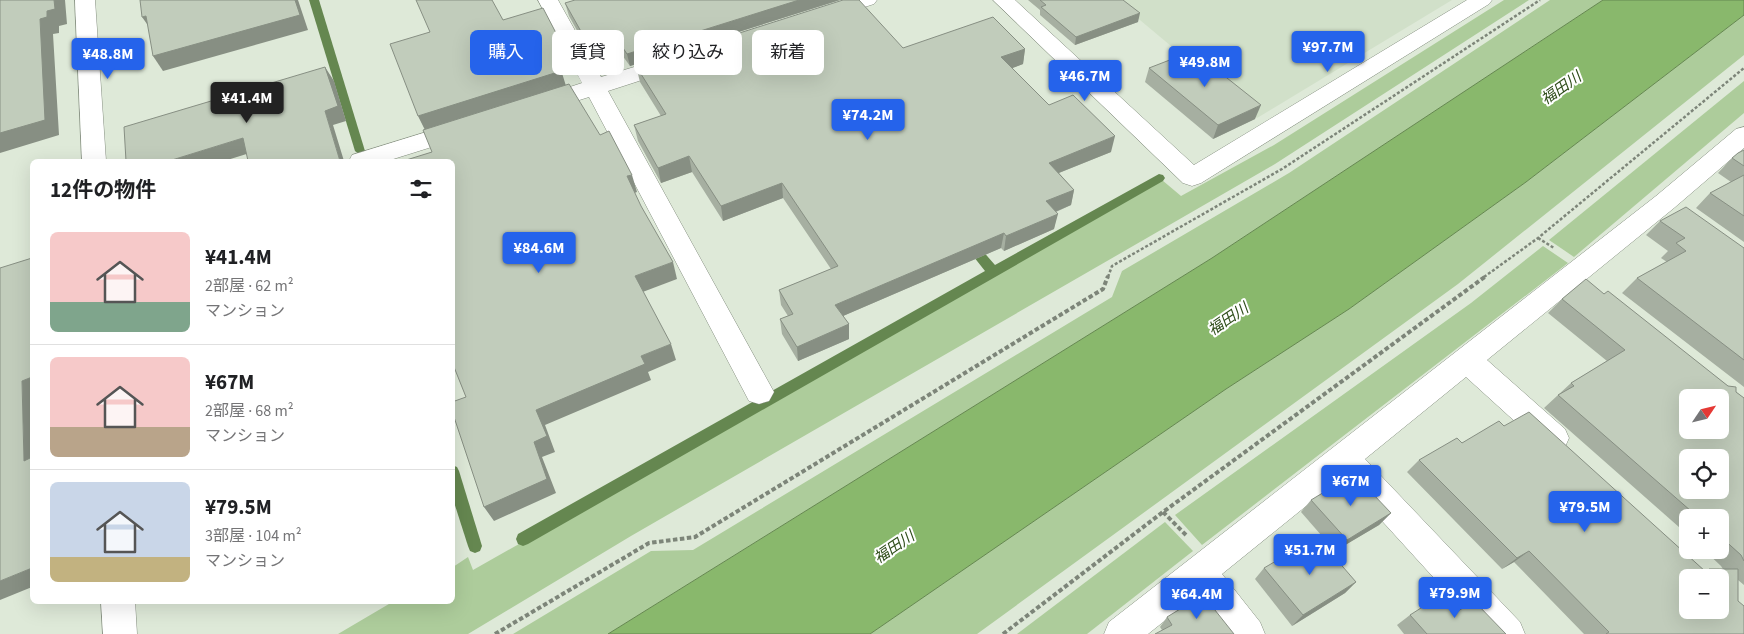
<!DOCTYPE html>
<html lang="ja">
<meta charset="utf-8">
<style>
:root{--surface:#fff;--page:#f2f2f2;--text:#202124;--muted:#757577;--line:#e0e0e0;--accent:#2563eb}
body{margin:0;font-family:"Source Sans 3","Noto Sans JP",sans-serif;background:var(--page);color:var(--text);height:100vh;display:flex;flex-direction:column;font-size:19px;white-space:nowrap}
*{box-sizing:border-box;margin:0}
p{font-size:16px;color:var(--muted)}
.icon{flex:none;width:28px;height:28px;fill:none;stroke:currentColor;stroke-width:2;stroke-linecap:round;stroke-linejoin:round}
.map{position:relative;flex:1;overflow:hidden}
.panel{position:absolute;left:30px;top:159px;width:425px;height:445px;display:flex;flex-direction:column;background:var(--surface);border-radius:8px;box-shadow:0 5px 20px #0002}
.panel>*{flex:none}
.banner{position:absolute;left:470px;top:30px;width:475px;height:45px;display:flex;gap:10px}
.needle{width:32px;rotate:55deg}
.fabs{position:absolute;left:1679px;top:389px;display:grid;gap:10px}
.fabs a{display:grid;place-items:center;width:50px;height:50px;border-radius:8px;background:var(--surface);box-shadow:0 5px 20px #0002;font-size:25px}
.price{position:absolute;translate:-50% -42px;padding:0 11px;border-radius:5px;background:var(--accent);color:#fff;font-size:16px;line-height:32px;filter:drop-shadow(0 1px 2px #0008)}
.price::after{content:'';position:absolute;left:50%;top:30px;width:15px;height:11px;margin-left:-8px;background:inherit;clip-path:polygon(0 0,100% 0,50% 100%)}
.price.active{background:#222;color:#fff}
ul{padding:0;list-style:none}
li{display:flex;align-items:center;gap:15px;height:125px;padding:0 20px}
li+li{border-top:1px solid var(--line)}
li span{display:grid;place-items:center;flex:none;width:140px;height:100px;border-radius:8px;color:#555}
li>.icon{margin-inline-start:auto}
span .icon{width:60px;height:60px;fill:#fffc;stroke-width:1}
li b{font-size:21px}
h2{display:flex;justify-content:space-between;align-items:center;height:60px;padding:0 20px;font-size:21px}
.chip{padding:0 18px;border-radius:8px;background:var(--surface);box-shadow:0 5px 20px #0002;font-size:18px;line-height:45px}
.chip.active{background:var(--accent);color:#fff}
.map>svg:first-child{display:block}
</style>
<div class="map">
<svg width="1744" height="634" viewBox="0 0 1744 634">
<rect width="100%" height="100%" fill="#dee9d8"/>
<polygon fill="#d1e0c9" points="1116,0 1452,0 1257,118"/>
<g fill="#adcc9b">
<polygon points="1504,0 1529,0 1275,164 631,536 468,634 338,634 394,601 452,601 453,567 468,557 473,570 1162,180 1181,196 1274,145"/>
<polygon points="1550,0 1603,0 1212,258 608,634 513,634 651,551 693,550 1112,297 1122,271 1289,173"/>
<polygon points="1744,15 1744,55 1458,284 977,634 870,634 1226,389 1349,309 1526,182"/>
<polygon points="1744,81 1744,113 1574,257 1549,240"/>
<polygon points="1543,246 1568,263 1202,545 1175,515 1471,303"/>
<polygon points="1165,522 1193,551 1087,634 1017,634"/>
</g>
<polygon fill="#89b86c" stroke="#658750" points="1603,0 1744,0 1744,15 1526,182 1349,309 1226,389 870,634 608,634 1212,258"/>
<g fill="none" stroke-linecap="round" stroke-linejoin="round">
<g fill="#658750" fill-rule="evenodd">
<polygon points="309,0 319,0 365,151 364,154 360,155 355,151"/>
<polygon points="1159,174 1163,175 1165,178 1163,181 528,544 523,546 518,544 516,539 518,534 985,271 966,247 964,244 966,241 974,241 995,265"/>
<polygon points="452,465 457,467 459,471 482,546 480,551 475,553 470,551 468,546 452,496"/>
</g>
<defs>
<g id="minor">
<polygon points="75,0 95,0 106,161 82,161"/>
<polygon points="538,0 558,0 601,77 674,55 682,57 685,62 682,67 608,91 769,383 774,392 769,401 759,404 749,401 589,97 538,113 530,110 527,105 530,100 582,83"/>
<polygon points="846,0 877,0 874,4 827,19 820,17 817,13 820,9"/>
<polygon points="993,0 1015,0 1194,165 1467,0 1492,0 1489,4 1201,183 1192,186 1183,183"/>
<polygon points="462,121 470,123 474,129 470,135 387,161 349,161 352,155"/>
<polygon points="1744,127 1744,148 1674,208 1487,360 1565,429 1569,438 1565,447 1554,451 1543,447 1466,377 1365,459 1520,622 1525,634 1485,634 1342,477 1222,574 1260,622 1265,634 1227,634 1197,595 1148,634 1104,634 1109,622 1656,196 1736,129"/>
<polygon points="101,601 135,601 137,634 103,634"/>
</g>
</defs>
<use href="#minor" stroke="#858f80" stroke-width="1"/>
<g stroke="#7d8579" stroke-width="2.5" stroke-dasharray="3 2" stroke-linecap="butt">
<polyline points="1538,238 1554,248"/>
<polyline points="1108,277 1112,266 1282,169 1540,0"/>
<polyline points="1484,277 1538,238 1744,68"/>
</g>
<g stroke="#7d8579" stroke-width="4" stroke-dasharray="4.5 2.5" stroke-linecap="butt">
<polyline points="1163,512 1186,535"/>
<polyline points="495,634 649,543 695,537 1103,289 1108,276"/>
<polyline points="1003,634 1163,512 1486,276"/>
</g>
<use href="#minor" fill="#fff" fill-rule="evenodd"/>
</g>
<g fill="#a6afa1">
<polygon points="840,0 630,66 622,55 595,63 569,16 565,3"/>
<polygon points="1028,0 1123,0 1138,22 1075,45 1040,15 1040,10"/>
<polygon points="903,48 1025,49 1023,64 1012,68 1049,105 1111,152 1059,173 1074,190 1071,205 1056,212 1054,229 1004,251 1001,248 843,316 849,324 849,339 798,361 782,334 780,319 788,316 781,305 779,290 831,269 783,198 723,221 692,172 661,183 638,141 634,125 661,116 640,82 636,66"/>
<polygon points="1149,68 1255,119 1213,139 1145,82"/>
<polygon points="1744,150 1744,242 1696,208 1710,193 1731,182 1718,173 1732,158"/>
<polygon points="1660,221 1744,248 1744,387 1622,293 1637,278 1667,262 1661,258 1668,251 1646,235"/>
<polygon points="1604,294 1744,398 1744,585 1738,580 1738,601 1744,634 1584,634 1514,562 1502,569 1407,472 1419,460 1504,426 1705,571 1709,569 1723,569 1721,566 1704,550 1720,550 1720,518 1688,518 1688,535 1544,408 1571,383 1607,361 1548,313 1562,299"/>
<polygon points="1311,500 1391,513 1379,525 1335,551 1301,512"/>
<polygon points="1264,568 1356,582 1345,593 1292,626 1255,579"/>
<polygon points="1458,611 1506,634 1404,634 1397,625 1410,615"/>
<polygon points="1167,617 1234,634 1162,630 1160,627"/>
</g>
<g fill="#878f83">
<polygon points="54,0 65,0 67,24 59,26 59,33 53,34 59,135 0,153 0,133 40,19"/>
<polygon points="295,0 298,0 308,30 163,71 153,56"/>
<polygon points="799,0 840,0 630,66 627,54"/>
<polygon points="1140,13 1138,22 1075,45 1076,37"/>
<polygon points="146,16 152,31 142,17"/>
<polygon points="619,42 622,55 595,63 592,51"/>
<polygon points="1025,49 1023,64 999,73 1001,57"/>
<polygon points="568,56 572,70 562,73 566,86 425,130 418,116 555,59"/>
<polygon points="325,67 334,81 346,121 333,125 344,161 340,161 325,111"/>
<polygon points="1261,105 1255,119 1213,139 1218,125"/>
<polygon points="1115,136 1111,152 1046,178 1049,163"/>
<polygon points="243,138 253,152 224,161 172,161 172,160"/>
<polygon points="689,156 692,172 661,183 658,168"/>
<polygon points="632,175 637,192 632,194 627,176"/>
<polygon points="782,183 783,198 723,221 721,206"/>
<polygon points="1074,190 1071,205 1043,217 1046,201"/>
<polygon points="1058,214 1054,229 1004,251 1006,236"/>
<polygon points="1004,233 1001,248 836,319 835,305"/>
<polygon points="673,262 677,279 640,293 635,276"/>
<polygon points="849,324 849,339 798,361 797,347"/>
<polygon points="671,344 676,360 648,372 651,380 545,425 555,452 542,457 556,493 494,521 484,507 534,442 536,410 641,356"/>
<polygon points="32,377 32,467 24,461 22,381"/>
<polygon points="1391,513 1379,525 1335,551 1347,540"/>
<polygon points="1529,551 1514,562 1502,569 1517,558"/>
<polygon points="32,568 32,587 0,600 0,581"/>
<polygon points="1356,582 1345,593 1292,626 1303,615"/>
</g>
<g fill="#c1ccbb" stroke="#878f83" fill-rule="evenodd">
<polygon points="0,0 54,0 55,9 47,11 47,17 40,19 45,120 0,133"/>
<polygon points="140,0 295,0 300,15 153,56 146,16 142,17"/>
<polygon points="416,0 492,0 503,20 543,8 568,56 555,59 561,71 418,116 390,44 430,32"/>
<polygon points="575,0 799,0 627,54 619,42 592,51 565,3"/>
<polygon points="843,0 859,0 903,48 993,17 1025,49 1001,57 1049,105 1073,95 1115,136 1049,163 1074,190 1046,201 1058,214 1006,236 1004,233 835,305 849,324 797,347 780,319 793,314 779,290 838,266 782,183 721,206 689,156 658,168 634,125 666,114 636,66"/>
<polygon points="1040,0 1123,0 1140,13 1076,37 1041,7 1046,5"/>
<polygon points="1193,51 1261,105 1218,125 1149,68"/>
<polygon points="325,67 338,106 325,111 340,161 248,161 243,138 172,160 172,161 126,161 124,127"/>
<polygon points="569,84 600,135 609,131 632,175 627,176 641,206 673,262 635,276 671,344 641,356 645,364 536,410 547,436 534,442 547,479 484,507 452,411 452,402 466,397 452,362 452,161 403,161 432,152 423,130"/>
<polygon points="1744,150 1744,166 1732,158 1738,153"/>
<polygon points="1744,175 1744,216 1710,193"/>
<polygon points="1686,207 1744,248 1744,360 1637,278 1686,251 1676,243 1685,238 1660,221"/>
<polygon points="32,258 32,377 22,381 24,461 32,457 32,568 0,581 0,268"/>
<path d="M1586 279 1604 294 1608 291 1728 386 1736 387V392L1744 398V561L1741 555 1721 537H1720V518H1699L1558 395 1574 386 1571 383 1625 350 1562 299ZM1688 398H1720V430H1688ZM1688 458H1720V490H1688Z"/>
<path d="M1529 412 1706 572 1709 569H1738V601L1744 606V634H1606L1609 632 1529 551 1517 558 1419 460 1457 438 1462 443 1499 421 1504 426ZM1688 578H1720V610H1688Z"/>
<polygon points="1354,474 1391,513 1347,540 1311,500"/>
<polygon points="1317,537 1356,582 1303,615 1264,568"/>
<polygon points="1443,594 1458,611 1474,601 1506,634 1427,634 1410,615"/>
<polygon points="1203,595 1234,634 1155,634 1172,625 1167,617"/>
</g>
<g text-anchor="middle" stroke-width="4" stroke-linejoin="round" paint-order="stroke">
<g font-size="15" font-style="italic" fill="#2d4c18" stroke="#fff">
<text transform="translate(1561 88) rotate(-35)" y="5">福田川</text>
<text transform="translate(1228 319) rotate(-34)" y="5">福田川</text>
<text transform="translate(894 547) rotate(-34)" y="5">福田川</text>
</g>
</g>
</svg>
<div class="fabs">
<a><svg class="needle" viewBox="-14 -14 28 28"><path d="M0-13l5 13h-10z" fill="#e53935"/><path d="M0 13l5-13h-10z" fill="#757577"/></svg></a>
<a><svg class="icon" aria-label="locate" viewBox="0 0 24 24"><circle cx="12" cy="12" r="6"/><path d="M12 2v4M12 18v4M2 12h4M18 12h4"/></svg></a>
<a>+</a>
<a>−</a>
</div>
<b class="price" style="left:1328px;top:73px">¥97.7M</b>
<b class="price" style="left:108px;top:80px">¥48.8M</b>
<b class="price" style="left:1205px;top:88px">¥49.8M</b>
<b class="price" style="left:1085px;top:102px">¥46.7M</b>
<b class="price active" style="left:247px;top:124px">¥41.4M</b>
<b class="price" style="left:868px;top:141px">¥74.2M</b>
<b class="price" style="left:539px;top:274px">¥84.6M</b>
<b class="price" style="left:1351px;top:507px">¥67M</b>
<b class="price" style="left:1585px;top:533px">¥79.5M</b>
<b class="price" style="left:1310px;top:576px">¥51.7M</b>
<b class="price" style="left:1455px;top:619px">¥79.9M</b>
<b class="price" style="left:1197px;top:620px">¥64.4M</b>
<div class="banner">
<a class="chip active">購入</a>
<a class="chip">賃貸</a>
<a class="chip">絞り込み</a>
<a class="chip">新着</a>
</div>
<section class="panel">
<h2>12件の物件<svg class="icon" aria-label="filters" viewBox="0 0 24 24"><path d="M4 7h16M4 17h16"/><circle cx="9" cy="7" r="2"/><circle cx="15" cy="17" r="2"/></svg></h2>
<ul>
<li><span style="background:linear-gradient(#f6c9c9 70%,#7fa58c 0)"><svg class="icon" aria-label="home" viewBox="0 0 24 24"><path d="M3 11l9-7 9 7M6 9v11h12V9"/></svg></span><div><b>¥41.4M</b><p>2部屋 · 62 m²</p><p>マンション</p></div></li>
<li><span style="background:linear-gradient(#f6c9c9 70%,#b9a48a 0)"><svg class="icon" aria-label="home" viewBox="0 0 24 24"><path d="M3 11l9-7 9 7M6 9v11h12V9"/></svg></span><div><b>¥67M</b><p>2部屋 · 68 m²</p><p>マンション</p></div></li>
<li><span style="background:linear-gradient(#c9d6e8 75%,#c2b280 0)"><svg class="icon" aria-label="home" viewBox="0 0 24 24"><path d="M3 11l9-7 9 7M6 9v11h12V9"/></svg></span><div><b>¥79.5M</b><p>3部屋 · 104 m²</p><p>マンション</p></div></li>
</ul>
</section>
</div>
